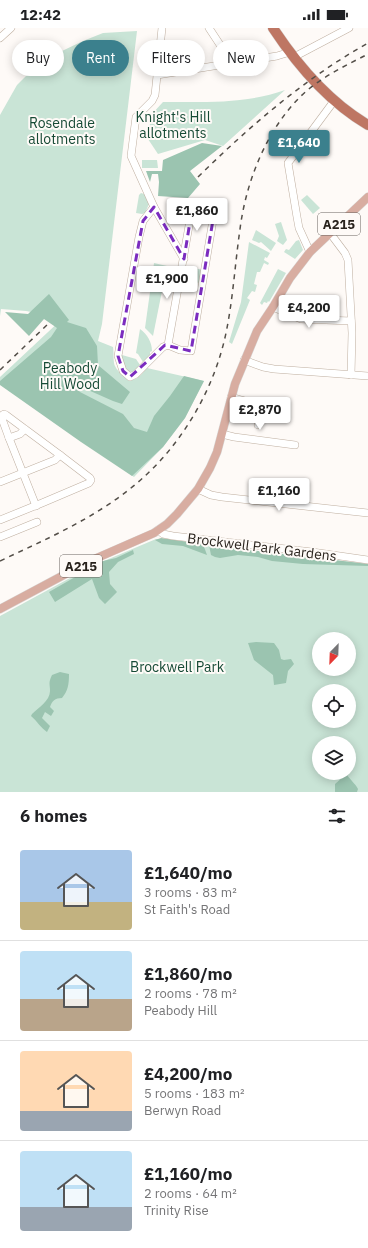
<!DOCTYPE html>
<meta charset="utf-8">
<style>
:root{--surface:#fff;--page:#f2f2f2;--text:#202124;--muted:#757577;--line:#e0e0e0;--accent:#3b808d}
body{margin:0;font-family:"IBM Plex Sans",sans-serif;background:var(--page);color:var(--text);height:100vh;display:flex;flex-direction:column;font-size:15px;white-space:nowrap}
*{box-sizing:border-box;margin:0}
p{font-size:13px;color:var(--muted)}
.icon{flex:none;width:22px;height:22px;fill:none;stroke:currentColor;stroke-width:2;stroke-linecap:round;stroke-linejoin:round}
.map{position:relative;height:764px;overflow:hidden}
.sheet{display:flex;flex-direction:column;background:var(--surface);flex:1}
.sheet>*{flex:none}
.banner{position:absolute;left:12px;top:12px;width:344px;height:36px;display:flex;gap:8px}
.needle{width:26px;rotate:203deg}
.fabs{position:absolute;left:312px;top:604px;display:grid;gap:8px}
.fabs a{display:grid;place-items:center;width:44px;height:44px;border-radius:50%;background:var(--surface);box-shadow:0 2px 10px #0003;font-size:20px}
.price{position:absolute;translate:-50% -34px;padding:0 9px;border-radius:4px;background:#fff;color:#222;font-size:13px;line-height:26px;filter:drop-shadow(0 1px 2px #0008)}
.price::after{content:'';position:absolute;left:50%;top:24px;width:12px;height:9px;margin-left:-6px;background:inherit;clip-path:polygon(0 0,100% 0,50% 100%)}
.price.current{background:var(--accent);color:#fff}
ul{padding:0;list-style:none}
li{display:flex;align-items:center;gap:12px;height:100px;padding:0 20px}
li+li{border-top:1px solid var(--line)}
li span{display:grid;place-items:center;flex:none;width:112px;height:80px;border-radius:4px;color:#555}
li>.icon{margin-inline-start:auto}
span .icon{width:48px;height:48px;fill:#fffc;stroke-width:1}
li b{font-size:17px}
h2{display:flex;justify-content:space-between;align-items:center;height:48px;padding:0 20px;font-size:17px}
.pill{padding:0 14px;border-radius:18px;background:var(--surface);box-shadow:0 2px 10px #0003;font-size:14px;line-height:36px}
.pill.current{background:var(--accent);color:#fff}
.status{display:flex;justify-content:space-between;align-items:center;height:28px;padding:0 20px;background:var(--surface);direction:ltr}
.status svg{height:11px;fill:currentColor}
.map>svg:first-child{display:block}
</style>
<div class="status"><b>12:42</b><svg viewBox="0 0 49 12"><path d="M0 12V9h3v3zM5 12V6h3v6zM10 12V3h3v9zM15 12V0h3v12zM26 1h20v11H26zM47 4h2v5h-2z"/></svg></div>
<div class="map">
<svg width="368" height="764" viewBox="0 0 368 764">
<rect width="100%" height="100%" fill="#fefaf7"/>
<g fill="#c9e4d6" fill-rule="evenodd">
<path d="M137 3 102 296 98 313 113 319C114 324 113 330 114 335 115 342 128 354 135 351 140 349 144 343 147 340L204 353 185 390 163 419 134 449 0 353V349L63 290 26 283 1 281 0 288V87L17 57 41 33 83 13 103 5Z"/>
<path d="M285 62 223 118 205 112 158 126 148 111 151 87 163 74C204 74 246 76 285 62Z"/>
<polygon points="142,132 157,132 158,140 142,140"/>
<polygon points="141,165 144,166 147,170 149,176 145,185 142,186 136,185 139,167"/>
<polygon points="307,167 320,180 313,186 301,172"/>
<polygon points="281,194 287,212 283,217 277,213 279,208 275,196"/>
<polygon points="256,202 276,215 271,223 261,214 259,215 252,212"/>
<polygon points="299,212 303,222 295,231 284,224 286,221 289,222 296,213"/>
<polygon points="249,214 270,225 267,230 265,229 264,232 269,235 268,237 264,235 260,244 257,244 254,256 257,257 255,264 252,263 247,270 250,272 232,316 229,314 241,274"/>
<polygon points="154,235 167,238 153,308 145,300"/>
<polygon points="189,239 203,242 200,255 186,253"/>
<polygon points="278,241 286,245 269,274 268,273 267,275 264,274 262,277 260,275"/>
<path d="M140 301C147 306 152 314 152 323L150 324V327L143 334 138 326 136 325Z"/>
<polygon points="122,327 136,331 140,337 135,345 126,343 121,332"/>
<path d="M156 511 368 536V764H0V588L70 550 104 533ZM319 611H349V641H319ZM319 663H349V693H319ZM319 715H349V745H319Z"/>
</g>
<g fill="#9bc4b0">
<polygon points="202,115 222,118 190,143 200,156 188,170 158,168 159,154 158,146 152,146 150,154 146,143 162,143 163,132"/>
<polygon points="49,266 69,292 67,294 86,300 97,318 98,337 130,364 122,376 113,373 70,354 80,364 123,386 134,400 147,404 154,388 170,368 184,348 204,353 185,390 163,419 132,448 81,414 0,357 0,353 51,309 57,300 44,291 29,308 5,284 28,286"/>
<polygon points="161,510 203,516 207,527 183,518 162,516 155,512"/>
<polygon points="209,517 368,536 368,538 303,536 272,533 258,529 238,527 220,530 215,529 211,527"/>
<polygon points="133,522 134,526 118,534 109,544 110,556 117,564 105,576 99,570 92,551 55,574 49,564 103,533 116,530"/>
<polygon points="256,614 274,615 279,622 281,631 284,632 291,631 294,636 288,643 286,655 274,657 273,647 254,632 248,615"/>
<path d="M60 644 69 646C69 656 68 663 62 670 55 670 52 673 50 679L54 683 51 688 45 684 42 690 50 698 47 704C41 700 37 693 31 688L32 686C38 680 50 673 50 663 50 656 48 655 52 647Z"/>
<path d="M341 745H346C349 751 355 755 358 761L357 764H335V756L343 749Z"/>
</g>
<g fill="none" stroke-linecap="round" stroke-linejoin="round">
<defs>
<g id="minor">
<polyline points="209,0 232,35"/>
<polyline points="0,10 11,0"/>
<polyline points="294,29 349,0"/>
<polyline points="157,47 277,28 290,24"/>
<polygon points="193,175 211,176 215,180 191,323 180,322 168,317"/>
<polyline points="154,179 131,128 136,89 152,73 155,67 162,0"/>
<polyline points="330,205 345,225 348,232 352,305 351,347"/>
<polyline points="310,224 299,200 297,189 288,135 334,73"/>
<polyline points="273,279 301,291 351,293"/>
<polyline points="168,317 163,319 136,346 130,349 123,343 118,328 139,209 143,193 154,179 184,231"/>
<polyline points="244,332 263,339 274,341 368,348"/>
<polyline points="231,369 263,378 258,397"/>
<polyline points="25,401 20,406 9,410 1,388 4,386 6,387 60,427"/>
<polyline points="222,406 234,409 295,417"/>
<polyline points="9,410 36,478"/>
<polyline points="0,454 55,432 60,427 90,450 91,452 89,455 42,475 0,492"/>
<polyline points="198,461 211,467 222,469 368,485"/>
<polyline points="158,502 163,506 173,508 312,524 368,532"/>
<polyline points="0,509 37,494"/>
</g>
<polyline id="major" points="0,581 90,533 154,505 167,496 177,486 198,461 210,440 217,424 235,356 257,303 273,279 290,250 310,224 368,169"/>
<path id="highway" d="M273 0C298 38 329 74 368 97"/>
</defs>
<use href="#minor" stroke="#bfafa0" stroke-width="8"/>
<use href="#major" stroke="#d8d7d6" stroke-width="9"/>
<use href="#highway" stroke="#d8d7d6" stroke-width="11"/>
<use href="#minor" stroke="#fff" stroke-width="7"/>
<use href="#major" stroke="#d8ada1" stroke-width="8"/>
<use href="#highway" stroke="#be7663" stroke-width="10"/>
<g stroke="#534e48" stroke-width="1.5" stroke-dasharray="5 5" stroke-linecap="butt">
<path d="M198 149C250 98 304 51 368 15"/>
<polyline points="0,342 48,296"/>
<path d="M0 533C68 501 132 474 178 411 201 380 218 343 226 305 233 271 235 236 240 201 246 154 266 103 300 69 319 50 345 38 368 26"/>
</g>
</g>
<path fill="none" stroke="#7b2cbf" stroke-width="3" stroke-dasharray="8 5" stroke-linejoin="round" d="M193 175 211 176 215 180 191 323 165 317 130 349 123 343 118 328 143 193 154 179 184 231Z"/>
<g text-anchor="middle" stroke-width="4" stroke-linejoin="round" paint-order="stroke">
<g fill="#fefaf7" stroke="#68635e" stroke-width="1">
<rect x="318" y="185" width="42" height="22" rx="3"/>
<rect x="60" y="527" width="42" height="22" rx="3"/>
</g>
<g font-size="13" font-weight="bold" fill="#28221c">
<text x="339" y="201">A215</text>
<text x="81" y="543">A215</text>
</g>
<g font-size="14" fill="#164a35" stroke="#fefaf7">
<text x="173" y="94">Knight's Hill<tspan x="173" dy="16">allotments</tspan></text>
<text x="62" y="100">Rosendale<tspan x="62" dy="16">allotments</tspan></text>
<text x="70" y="345">Peabody<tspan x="70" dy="16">Hill Wood</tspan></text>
<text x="177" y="644">Brockwell Park</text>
</g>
<g font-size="14" fill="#28221c" stroke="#fefaf7">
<text transform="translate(262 519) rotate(7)" y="5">Brockwell Park Gardens</text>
</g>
</g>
</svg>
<div class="fabs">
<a><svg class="needle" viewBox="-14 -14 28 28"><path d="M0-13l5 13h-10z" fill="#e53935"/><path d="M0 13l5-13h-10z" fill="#757577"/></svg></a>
<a><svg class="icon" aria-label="locate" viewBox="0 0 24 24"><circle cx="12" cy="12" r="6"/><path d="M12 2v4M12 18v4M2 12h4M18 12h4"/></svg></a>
<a><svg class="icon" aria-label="layers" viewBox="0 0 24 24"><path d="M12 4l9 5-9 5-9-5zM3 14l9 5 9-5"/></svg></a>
</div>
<b class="price current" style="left:299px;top:136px">£1,640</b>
<b class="price" style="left:197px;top:204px">£1,860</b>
<b class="price" style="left:167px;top:272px">£1,900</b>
<b class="price" style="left:309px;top:301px">£4,200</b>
<b class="price" style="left:260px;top:403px">£2,870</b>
<b class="price" style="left:279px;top:484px">£1,160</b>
<div class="banner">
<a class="pill">Buy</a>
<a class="pill current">Rent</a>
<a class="pill">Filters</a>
<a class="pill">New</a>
</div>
</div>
<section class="sheet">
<h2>6 homes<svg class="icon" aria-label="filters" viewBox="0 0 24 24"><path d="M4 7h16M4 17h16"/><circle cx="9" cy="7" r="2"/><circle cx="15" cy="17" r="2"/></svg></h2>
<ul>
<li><span style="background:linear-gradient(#a9c7e8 65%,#c2b280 0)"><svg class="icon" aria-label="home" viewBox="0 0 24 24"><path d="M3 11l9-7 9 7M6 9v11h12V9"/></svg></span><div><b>£1,640/mo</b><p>3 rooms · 83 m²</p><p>St Faith's Road</p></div></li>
<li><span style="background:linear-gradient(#bfe0f5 60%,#b9a48a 0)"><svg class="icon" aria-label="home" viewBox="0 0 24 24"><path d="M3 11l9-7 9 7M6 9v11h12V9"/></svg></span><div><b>£1,860/mo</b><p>2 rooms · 78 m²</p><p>Peabody Hill</p></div></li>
<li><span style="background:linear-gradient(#ffd9b3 75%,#9aa5b1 0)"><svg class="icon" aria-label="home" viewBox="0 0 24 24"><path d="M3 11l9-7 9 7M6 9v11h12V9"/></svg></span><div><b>£4,200/mo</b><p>5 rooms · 183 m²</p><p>Berwyn Road</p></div></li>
<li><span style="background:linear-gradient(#bfe0f5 70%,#9aa5b1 0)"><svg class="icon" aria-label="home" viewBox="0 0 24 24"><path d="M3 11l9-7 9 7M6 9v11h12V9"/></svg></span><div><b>£1,160/mo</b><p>2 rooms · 64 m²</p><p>Trinity Rise</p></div></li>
</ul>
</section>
